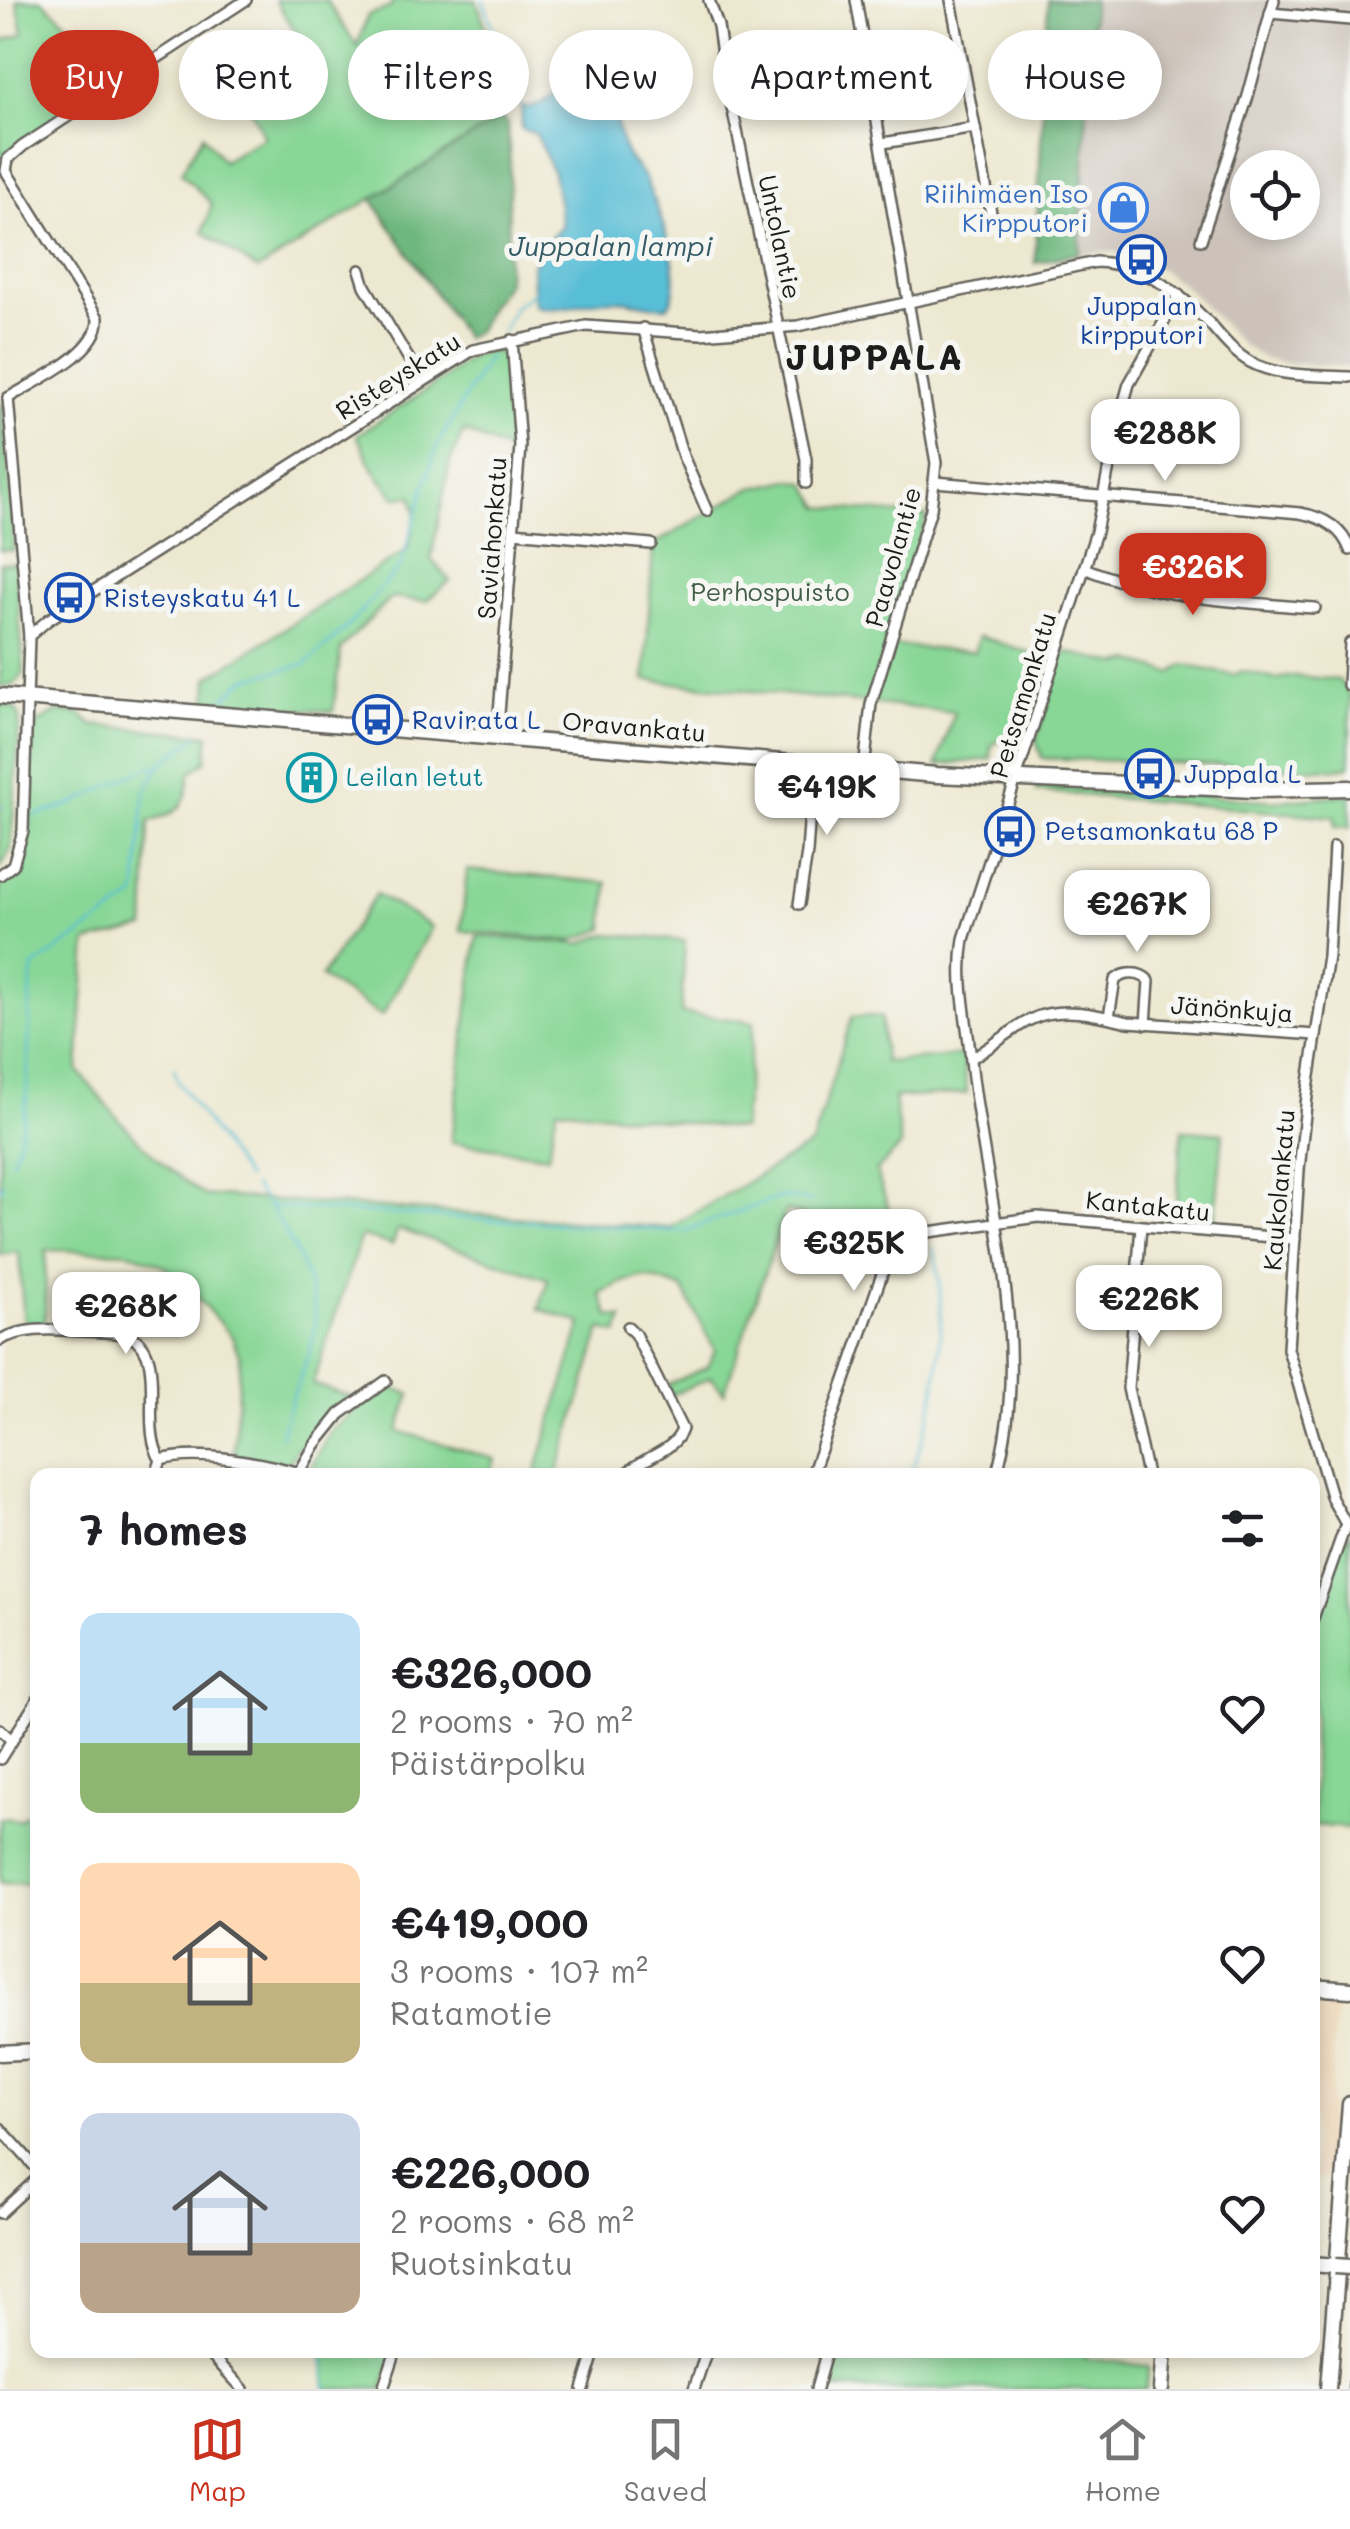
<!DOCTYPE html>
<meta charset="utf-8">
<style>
:root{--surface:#fff;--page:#f6f6f6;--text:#202124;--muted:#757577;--line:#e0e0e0;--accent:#c8321e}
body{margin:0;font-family:Mali,sans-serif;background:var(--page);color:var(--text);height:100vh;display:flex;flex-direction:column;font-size:38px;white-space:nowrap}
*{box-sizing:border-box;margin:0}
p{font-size:32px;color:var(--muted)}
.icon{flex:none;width:55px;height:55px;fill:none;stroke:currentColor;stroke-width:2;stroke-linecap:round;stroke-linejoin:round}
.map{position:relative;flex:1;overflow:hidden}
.sheet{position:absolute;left:30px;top:1468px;width:1290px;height:890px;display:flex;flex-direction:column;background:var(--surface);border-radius:20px;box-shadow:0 5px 15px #0003}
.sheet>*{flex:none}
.guide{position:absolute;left:30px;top:30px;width:1290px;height:90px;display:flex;gap:20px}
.tools{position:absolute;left:1230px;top:150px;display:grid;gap:20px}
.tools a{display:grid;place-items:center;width:90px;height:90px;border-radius:50%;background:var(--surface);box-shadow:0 5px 15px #0003;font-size:50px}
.price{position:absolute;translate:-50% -85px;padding:0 22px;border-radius:20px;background:#fff;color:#222;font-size:32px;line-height:65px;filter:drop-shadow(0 2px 5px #0008)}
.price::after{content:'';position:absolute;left:50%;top:60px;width:30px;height:22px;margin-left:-15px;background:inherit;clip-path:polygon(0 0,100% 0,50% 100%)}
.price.on{background:var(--accent);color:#fff}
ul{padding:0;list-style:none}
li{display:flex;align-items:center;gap:30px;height:250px;padding:0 50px}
li span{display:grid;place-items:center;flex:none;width:280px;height:200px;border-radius:20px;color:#555}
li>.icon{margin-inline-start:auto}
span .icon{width:120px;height:120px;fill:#fffc;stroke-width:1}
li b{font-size:42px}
h2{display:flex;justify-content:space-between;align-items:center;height:120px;padding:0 50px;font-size:42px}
.tag{padding:0 35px;border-radius:45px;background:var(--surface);box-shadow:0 5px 15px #0003;font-size:35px;line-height:90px}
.tag.on{background:var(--accent);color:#fff}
.tabs{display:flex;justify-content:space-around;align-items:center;height:140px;border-top:2px solid var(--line);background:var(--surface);font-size:28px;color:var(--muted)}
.tabs a{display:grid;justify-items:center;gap:5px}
.tabs .on{color:var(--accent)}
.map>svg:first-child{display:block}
</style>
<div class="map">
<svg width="1350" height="2389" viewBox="0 0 1350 2389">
<rect width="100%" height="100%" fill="#f6f6f2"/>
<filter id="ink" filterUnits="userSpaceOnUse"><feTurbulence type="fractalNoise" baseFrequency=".01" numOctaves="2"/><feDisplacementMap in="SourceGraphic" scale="20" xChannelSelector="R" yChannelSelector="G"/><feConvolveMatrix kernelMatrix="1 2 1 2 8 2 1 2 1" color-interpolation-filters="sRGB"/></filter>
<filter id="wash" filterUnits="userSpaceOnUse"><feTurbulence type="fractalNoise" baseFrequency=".0048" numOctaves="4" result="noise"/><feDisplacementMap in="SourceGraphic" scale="40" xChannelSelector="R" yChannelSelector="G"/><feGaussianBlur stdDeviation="2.25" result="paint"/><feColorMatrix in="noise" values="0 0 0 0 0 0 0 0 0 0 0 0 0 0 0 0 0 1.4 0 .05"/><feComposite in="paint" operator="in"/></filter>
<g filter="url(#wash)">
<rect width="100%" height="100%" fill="#ede8d0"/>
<polygon fill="#edd7bb" points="1312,1996 1336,1999 1326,2180 1313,2179"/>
<path fill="#ccc2b9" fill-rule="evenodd" d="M1093 0H1350V367L1283 363 1265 359 1243 345 1184 285 1149 262 1116 252 1079 253ZM1248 168H1302V222H1248Z"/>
<g fill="#88d796" stroke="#527a59" stroke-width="2.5">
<polygon points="17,0 42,0 125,75 0,157 0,42 23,34"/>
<polygon points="275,0 326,0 357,46 368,15 389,8 394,0 476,0 507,87 501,117 258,270 203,232 212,204 181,173 203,135 223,161 264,137 247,101 313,60"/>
<polygon points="490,350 507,355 515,449 514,454 464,431 450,462 431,559 450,581 426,601 391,598 341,648 333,712 207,701 208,678 408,549 416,514 412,496 395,497 375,472 357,435 443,379 469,358"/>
<polygon points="0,402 3,404 14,551 0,550"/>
<polygon points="790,480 806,483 821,507 927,516 887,645 974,652 979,636 1050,659 1022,742 1000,740 991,746 991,759 937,765 954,712 645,680 653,545 749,489"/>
<polygon points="0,563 15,563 24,673 14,685 0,687"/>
<polygon points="1062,651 1119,664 1132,661 1171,673 1184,665 1234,675 1242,671 1275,679 1294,676 1339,680 1350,695 1350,766 1332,769 1042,758 1036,741"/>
<polygon points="0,703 15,708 20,717 11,849 0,869"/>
<path d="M58 711 80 714 92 725 209 735 206 761 190 773C187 806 180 812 149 822L145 928 87 942 78 1070C114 1116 155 1163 204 1195L669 1228 812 1144 852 1017 881 1016 884 1062 963 1055 967 1093 894 1098 901 1146 876 1171 898 1237 884 1251 855 1234 786 1210 724 1393 711 1377 672 1395 667 1385 707 1367 715 1350 683 1289C640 1273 641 1273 600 1293L609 1316 623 1318 618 1334 601 1329 557 1475H535L582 1323 539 1309 548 1279 398 1229 392 1245 361 1236 313 1384 351 1397 319 1426 307 1448H297L288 1466 234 1455 240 1357 232 1337 203 1304 165 1266 129 1252 46 1250 45 1327H24L19 1252 0 1255V883L17 868 29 833 32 727Z"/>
<polygon points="1036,785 1280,801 1350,794 1350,828 1335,827 1335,817 1036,791"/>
<polygon points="467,870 608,883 604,929 571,941 461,931"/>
<polygon points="376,894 432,927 382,1016 321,977"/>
<polygon points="607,934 685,941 681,1013 754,1022 742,1129 557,1108 548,1156 451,1142 477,936 580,944"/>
<polygon points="1182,1130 1223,1133 1215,1220 1175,1216"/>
<polygon points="387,1387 411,1394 398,1431 495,1459 490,1475 323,1475 309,1471 331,1430"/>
<polygon points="1350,1533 1350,1828 1313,1825 1313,1628 1342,1540"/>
<polygon points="37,1807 37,1884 0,1883 0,1818 19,1820"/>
<polygon points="323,2350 396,2350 383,2389 326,2389"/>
<polygon points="837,2350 1085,2350 1085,2358 1149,2366 1146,2389 825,2389"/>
</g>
<g fill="#6eb87f" stroke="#456a4e" stroke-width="2.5">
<polygon points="1048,0 1093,0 1079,253 1035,263"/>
<polygon points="501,117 508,125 510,163 507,283 490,306 478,330 465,338 372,199"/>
</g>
<path fill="#58bdd6" stroke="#3a6c79" stroke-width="2.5" d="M580 65C614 70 613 122 624 149 629 161 640 169 646 181 658 209 689 282 667 307 648 307 630 299 612 300 586 300 558 315 534 305L532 266 544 245 562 225 553 173 536 134 522 129 521 107 530 108 542 103 558 90 565 75Z"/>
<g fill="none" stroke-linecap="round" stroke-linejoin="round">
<g stroke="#58bdd6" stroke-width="2.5">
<polyline points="483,0 521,107"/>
<polyline points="502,333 515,306 534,292"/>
<polyline points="225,698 245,679 306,664 351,623 401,565 437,446 489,356"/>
<polyline points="0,807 2,807"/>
<polyline points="34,816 70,805 150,766 156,767"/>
<polyline points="174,1068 178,1082 247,1179"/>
<path d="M12 1161C36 1100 24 1030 33 967L136 896 145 791 159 766 197 736"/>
<path d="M253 1186C281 1219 317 1281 315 1326 312 1360 287 1400 281 1437"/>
<polyline points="0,1189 3,1183"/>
<polyline points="271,1207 683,1231 781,1197 811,1201"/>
<path d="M910 1475C917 1453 927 1430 932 1407 941 1362 945 1293 934 1249"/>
<polyline points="323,2350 326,2389"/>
</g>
</g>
</g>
<g filter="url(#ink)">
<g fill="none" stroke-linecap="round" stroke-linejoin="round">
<defs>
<g id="street">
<polyline points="709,0 718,26 724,69 806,459 806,483"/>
<polyline points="856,0 936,463 931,509 871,704 864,770"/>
<polyline points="951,0 992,218"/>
<polyline points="1270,13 1350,20"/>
<polyline points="883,143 975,128"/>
<polyline points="1201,240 1248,96 1274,0"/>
<polyline points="360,270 365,286 422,381"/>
<polyline points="643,328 683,456 707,511"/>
<path d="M8 398C35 381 100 353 98 318L6 171 8 159 23 146 246 0"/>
<polyline points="8,398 29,636"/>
<path d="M935 482 1300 513C1323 517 1342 528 1350 550"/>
<polyline points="513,532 651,544"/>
<path d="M1084 568C1159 599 1236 602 1315 608"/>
<polyline points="1348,685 1350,643"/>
<polyline points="497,739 520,446 512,340"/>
<polyline points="1334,847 1328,956 1307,1096 1299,1170 1288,1349 1332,1499 1346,1524 1350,1524"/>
<path d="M0 875 13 865 23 831 29 636 48 620 473 350 586 326 701 334 798 326 1096 262C1143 264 1179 292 1210 324 1222 338 1234 353 1250 362 1280 378 1317 375 1350 377"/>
<polyline points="799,904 807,853 813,766"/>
<path d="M1109 1017 1115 980C1124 972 1140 971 1149 981L1146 1024"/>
<path d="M971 1058C993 1048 1010 1029 1032 1019 1060 1005 1099 1015 1128 1022L1316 1035"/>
<polyline points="1141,1226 1128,1388 1147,1475"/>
<path d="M0 1340C27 1326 55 1330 84 1331 99 1332 117 1331 131 1337 169 1354 138 1427 161 1460"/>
<path d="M161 1460C200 1449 268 1464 307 1475"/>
<polyline points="156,1475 161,1460"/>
<polyline points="298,1475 315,1445 340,1414 386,1381"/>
<path d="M625 1475C641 1457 675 1452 682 1429L635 1334 628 1327"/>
<polyline points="812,1475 888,1257 904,1240 929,1232 1038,1217 1295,1239"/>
<path d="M996 1475C1035 1347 984 1190 971 1060 967 1018 957 982 964 939L1096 532 1117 427 1129 384 1179 295"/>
<polyline points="1312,1621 1346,1524"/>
<polyline points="0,1729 12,1741"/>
<polyline points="0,1759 38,1699"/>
<polyline points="0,2128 38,2170"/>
<polyline points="0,2213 38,2178"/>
<polyline points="207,2350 243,2389"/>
<polyline points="383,2389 396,2350"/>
<polyline points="583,2389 595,2350"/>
<polyline points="694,2389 707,2350"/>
<polyline points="816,2389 827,2350"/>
</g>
<g id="secondary">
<polyline points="0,696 937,775 1254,790 1350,788"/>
<polyline points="1312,1987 1350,1990"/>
<polyline points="0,2053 38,2051"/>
<polyline points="1312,2264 1335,2266"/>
<polyline points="1161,2389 1164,2350"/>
<polyline points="1328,2389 1350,2104"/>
</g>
</defs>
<use href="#street" stroke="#65635b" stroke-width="14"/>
<use href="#secondary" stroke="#65635b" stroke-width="19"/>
<use href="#street" stroke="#fff" stroke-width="9"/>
<use href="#secondary" stroke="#fff" stroke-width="14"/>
<polyline stroke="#1c1c1c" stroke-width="2.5" stroke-dasharray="15 8" stroke-linecap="butt" points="1348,2389 1350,2366"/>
<defs>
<polyline id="secondary-bridge" points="1335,2266 1350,2267"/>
</defs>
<use href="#secondary-bridge" stroke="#65635b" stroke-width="19" stroke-linecap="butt"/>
<use href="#secondary-bridge" stroke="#fff" stroke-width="14"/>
</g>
</g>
<defs>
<symbol id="shop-ring" viewBox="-11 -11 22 22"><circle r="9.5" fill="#f6f6f2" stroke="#3f7fe0" stroke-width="1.5"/><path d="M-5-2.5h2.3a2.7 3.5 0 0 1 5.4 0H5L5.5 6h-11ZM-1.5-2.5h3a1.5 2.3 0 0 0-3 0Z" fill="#3f7fe0"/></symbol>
<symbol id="bus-ring" viewBox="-11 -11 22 22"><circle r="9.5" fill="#f6f6f2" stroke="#1a4fb4" stroke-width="1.5"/><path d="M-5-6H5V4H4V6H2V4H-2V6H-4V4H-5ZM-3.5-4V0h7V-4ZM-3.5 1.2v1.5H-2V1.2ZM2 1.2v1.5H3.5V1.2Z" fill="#1a4fb4"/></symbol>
<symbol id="building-ring" viewBox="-11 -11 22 22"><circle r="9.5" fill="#f6f6f2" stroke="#0f9aa8" stroke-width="1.5"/><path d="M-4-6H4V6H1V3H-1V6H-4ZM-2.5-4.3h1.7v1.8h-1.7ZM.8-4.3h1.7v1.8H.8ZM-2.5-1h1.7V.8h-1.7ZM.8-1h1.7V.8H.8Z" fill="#0f9aa8"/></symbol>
</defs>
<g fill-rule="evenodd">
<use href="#shop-ring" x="1096" y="180" width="55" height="55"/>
<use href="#bus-ring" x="1114" y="232" width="55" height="55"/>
<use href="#bus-ring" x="42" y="570" width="55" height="55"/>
<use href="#bus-ring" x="350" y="692" width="55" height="55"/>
<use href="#bus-ring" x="1122" y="746" width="55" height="55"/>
<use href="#building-ring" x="284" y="750" width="55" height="55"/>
<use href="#bus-ring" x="982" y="804" width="55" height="55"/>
</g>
<g text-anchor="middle" stroke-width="10" stroke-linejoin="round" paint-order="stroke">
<g font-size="25" fill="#366cbe" stroke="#f6f6f2" text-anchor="end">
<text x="1088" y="203">Riihimäen Iso<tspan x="1088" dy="29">Kirpputori</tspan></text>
</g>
<g font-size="25" fill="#1c1c1c" stroke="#f6f6f2">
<text transform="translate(780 237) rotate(78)" y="9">Untolantie</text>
<text transform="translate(398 376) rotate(-32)" y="9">Risteyskatu</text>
<text transform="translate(492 538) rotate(-86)" y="9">Saviahonkatu</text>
<text transform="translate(893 557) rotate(-74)" y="9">Paavolantie</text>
<text transform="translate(1023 695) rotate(-73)" y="9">Petsamonkatu</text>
<text transform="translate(634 727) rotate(5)" y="9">Oravankatu</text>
<text transform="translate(1232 1009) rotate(4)" y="9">Jänönkuja</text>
<text transform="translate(1279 1190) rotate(-85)" y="9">Kaukolankatu</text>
<text transform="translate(1148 1206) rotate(6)" y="9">Kantakatu</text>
</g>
<g font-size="25" fill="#164399" stroke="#f6f6f2" text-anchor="start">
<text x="1142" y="315" text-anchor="middle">Juppalan<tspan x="1142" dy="29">kirpputori</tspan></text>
<text x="104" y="607">Risteyskatu 41 L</text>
<text x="412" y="729">Ravirata L</text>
<text x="1184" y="783">Juppala L</text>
<text x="1045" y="840">Petsamonkatu 68 P</text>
</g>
<g font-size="25" fill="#425d47" stroke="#f6f6f2">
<text x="770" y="601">Perhospuisto</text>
</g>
<g font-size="25" fill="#0d838f" stroke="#f6f6f2" text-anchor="start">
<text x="346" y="786">Leilan letut</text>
</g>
<g font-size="28" font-style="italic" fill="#345c66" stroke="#f6f6f2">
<text x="611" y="256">Juppalan lampi</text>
</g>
<g font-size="35" font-weight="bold" letter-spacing="2.5" fill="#1c1c1c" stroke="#f6f6f2">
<text x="875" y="370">JUPPALA</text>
</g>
</g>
</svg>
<div class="tools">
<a><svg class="icon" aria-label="locate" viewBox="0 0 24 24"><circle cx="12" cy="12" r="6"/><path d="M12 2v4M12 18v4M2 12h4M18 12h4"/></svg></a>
</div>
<b class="price" style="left:1165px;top:484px">€288K</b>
<b class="price on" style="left:1193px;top:618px">€326K</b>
<b class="price" style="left:827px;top:838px">€419K</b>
<b class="price" style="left:1137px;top:955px">€267K</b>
<b class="price" style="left:854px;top:1294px">€325K</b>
<b class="price" style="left:1149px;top:1350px">€226K</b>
<b class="price" style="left:126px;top:1357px">€268K</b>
<div class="guide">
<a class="tag on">Buy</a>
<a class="tag">Rent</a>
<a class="tag">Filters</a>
<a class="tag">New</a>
<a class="tag">Apartment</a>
<a class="tag">House</a>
</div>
<section class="sheet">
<h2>7 homes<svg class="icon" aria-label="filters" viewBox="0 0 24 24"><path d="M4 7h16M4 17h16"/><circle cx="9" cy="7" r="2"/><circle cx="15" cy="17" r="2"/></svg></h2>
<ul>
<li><span style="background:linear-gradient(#bfe0f5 65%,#8fb573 0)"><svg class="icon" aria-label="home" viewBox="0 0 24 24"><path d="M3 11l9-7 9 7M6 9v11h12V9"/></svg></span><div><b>€326,000</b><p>2 rooms · 70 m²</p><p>Päistärpolku</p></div><svg class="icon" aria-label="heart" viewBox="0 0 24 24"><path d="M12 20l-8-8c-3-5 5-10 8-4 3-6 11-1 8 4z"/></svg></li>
<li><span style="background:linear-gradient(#ffd9b3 60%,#c2b280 0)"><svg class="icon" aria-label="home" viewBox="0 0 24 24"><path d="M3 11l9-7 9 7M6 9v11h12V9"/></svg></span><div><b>€419,000</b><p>3 rooms · 107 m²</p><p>Ratamotie</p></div><svg class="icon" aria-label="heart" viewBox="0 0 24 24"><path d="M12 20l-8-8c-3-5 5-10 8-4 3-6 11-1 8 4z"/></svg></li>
<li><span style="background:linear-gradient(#c9d6e8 65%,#b9a48a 0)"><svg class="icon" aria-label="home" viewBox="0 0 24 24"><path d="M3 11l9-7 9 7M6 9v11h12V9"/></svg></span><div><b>€226,000</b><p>2 rooms · 68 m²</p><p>Ruotsinkatu</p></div><svg class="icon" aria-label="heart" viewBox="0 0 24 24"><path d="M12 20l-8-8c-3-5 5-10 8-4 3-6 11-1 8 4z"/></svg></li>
</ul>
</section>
</div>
<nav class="tabs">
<a class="on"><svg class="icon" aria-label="map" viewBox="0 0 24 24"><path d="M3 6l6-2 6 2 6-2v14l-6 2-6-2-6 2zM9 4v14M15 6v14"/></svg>Map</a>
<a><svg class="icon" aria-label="saved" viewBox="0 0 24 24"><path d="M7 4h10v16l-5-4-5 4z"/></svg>Saved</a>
<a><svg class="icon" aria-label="home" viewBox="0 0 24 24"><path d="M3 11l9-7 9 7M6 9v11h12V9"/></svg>Home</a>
</nav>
